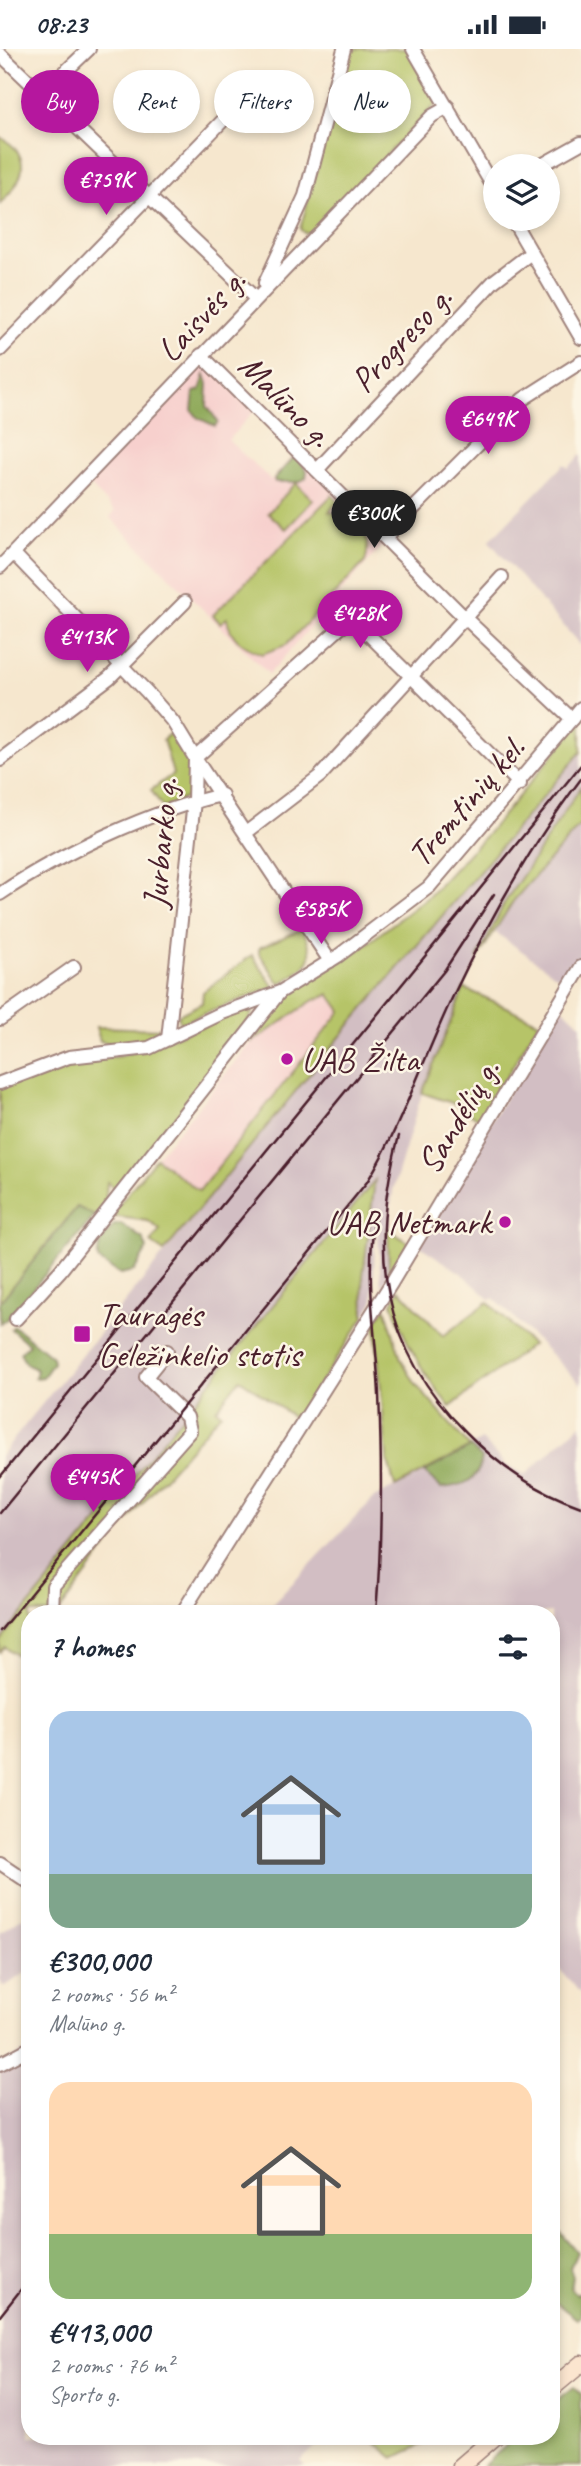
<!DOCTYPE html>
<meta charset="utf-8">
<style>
:root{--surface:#fff;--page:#f6f6f7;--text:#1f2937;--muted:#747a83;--accent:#b5179e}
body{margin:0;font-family:Caveat,sans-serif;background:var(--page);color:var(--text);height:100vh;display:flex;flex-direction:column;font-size:26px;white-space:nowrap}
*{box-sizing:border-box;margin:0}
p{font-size:23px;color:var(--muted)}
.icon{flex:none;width:38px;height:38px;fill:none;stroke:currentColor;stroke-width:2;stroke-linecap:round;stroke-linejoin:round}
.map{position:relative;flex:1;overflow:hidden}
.side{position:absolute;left:21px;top:1556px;width:539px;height:840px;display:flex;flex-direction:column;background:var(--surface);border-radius:28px;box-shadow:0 4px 10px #0003}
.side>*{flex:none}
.hud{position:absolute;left:21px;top:21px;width:539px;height:63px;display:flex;gap:14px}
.tools{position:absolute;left:483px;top:105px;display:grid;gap:14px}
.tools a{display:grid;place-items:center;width:77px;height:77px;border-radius:50%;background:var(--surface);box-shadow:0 4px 10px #0003;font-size:35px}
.price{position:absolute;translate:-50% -60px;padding:0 16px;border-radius:24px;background:var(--accent);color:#fff;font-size:23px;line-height:46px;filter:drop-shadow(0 2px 4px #0008)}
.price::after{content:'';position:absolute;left:50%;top:42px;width:21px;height:16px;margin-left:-10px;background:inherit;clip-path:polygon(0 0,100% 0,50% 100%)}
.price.active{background:#222;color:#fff}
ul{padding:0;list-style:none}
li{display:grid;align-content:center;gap:14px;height:371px;padding:0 28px}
li span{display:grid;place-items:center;height:217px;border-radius:21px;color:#555}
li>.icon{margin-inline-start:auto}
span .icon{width:126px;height:126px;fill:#fffc;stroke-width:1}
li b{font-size:30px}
h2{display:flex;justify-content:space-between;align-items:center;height:84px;padding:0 28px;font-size:30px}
.chip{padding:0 24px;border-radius:32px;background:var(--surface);box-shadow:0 4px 10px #0003;font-size:24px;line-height:63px}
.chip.active{background:var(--accent);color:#fff}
.status{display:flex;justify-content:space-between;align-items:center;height:49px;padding:0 35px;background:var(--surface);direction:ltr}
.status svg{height:19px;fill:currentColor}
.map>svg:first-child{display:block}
</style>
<div class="status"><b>08:23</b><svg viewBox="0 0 49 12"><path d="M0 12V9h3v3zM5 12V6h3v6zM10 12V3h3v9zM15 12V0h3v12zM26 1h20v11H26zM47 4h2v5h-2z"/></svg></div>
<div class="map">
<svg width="581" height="2417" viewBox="0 0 581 2417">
<rect width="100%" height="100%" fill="#fcf5e5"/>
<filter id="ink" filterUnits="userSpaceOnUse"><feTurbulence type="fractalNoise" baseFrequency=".0143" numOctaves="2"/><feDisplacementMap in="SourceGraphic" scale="14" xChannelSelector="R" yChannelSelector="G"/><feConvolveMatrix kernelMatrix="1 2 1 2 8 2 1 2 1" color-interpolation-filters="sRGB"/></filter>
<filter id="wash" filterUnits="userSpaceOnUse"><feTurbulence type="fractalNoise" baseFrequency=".00686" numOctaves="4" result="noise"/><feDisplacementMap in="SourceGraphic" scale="28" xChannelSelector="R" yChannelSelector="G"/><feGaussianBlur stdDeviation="1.57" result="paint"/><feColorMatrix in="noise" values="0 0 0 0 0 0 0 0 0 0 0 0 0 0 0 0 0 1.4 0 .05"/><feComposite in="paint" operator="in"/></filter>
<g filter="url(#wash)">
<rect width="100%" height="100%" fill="#f6e7ce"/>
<g fill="#f7d0cd">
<polygon points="201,306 255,361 228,391 271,431 297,402 387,491 269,625 136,495 110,468 115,462 84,430"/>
<polygon points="329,945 341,962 198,1143 156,1109 251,994 312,952"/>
</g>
<g fill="#d2bec3">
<polygon points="581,406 581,597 489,492 564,415 568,419"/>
<polygon points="581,703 581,738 505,853 464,939 422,1044 393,1141 387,1191 389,1226 381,1238 378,1185 382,1150 375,1187 373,1253 364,1268 363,1227 375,1132 0,1592 0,1407 353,972"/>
<polygon points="581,775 581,909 564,932 495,883 514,851"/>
<polygon points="562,958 581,976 581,1335 494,1249 491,1251 461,1224 415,1194"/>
<polygon points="581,1375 581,1945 551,1910 551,1564 264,1564 374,1449 482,1391 505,1415 525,1426"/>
<polygon points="30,1863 30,1921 4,1938 0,1932 0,1884"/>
<polygon points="30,1999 30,2387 327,2387 300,2412 305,2417 0,2417 0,2015"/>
</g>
<g fill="#b6c467" stroke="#807249" stroke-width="2">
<polygon points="351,0 408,0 437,54 313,182 304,184 300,180"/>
<path d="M0 88C36 108 22 133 0 155Z"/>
<polygon points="296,434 313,451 286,480 268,464"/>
<path d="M332 446 338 453 329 463C356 466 374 485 365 513L286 596 262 605C244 598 229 589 227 569L220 574 213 566Z"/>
<polygon points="581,672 581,703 353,972 164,1203 151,1194 160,1181 148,1172 110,1167 156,1109 199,1142 341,962 329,945 312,952 251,994 288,944 360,900 429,847 489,783"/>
<polygon points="172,683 190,713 188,748 163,759 151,741 173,725 163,690"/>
<polygon points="581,738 581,775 514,851 477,910 505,853"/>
<path d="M302 880C320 913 307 917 280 935L259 904V899Z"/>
<polygon points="252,906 274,938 180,974 178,966 202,954 203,943"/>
<polygon points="464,939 539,973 481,1071 455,1055 422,1044"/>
<polygon points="246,961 252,964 244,982 117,1142 107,1133 105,1157 95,1167 77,1158 0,1253 0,1038 67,1014 121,1007"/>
<path d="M96 978 160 980 162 986C142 994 121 999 100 992Z"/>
<polygon points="375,1131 363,1227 364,1268 296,1370 240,1330 216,1360 221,1364 120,1480 58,1564 30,1564 30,1603 24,1611 5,1598 0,1603 0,1592"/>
<polygon points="388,1180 409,1194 389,1226"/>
<path d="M399 1240 443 1287 488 1253 532 1296 450 1358C424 1326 404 1293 392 1254Z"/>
<polygon points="385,1258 401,1310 416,1336 470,1398 395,1438 387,1408 375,1275"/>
<polygon points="367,2387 440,2387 394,2409"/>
</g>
<g fill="#90aa5c" stroke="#6d6444" stroke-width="2">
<polygon points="205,326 208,335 207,357 218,373 215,377 198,369 192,361 194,343 200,341"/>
<polygon points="295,407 307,421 306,429 299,433 275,433 274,430"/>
<polygon points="77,1158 95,1167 7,1270 0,1274 0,1253"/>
<path d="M121 1175 143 1190 147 1200 134 1222 120 1225 98 1211C96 1196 105 1187 114 1176Z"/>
<polygon points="14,1277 52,1308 53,1314 43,1328 35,1329 37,1321 26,1315 20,1304 29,1295 11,1280"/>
<path d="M470 1398 482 1409C478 1433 463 1437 441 1439L424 1423Z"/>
<polygon points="552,2173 577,2203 570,2219 573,2228 571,2240 577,2246 581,2243 581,2267 577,2270 551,2250"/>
<polygon points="574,2338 581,2345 581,2417 483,2417 517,2387 551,2387 551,2356"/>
</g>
</g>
<g filter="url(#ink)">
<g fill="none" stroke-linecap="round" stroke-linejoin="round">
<defs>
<g id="minor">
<polyline points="413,0 495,141"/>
<polyline points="0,5 255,249"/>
<polyline points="41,46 89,0"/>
<polyline points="540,117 581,94"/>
<polyline points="512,170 581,289"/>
<polyline points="265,234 305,147 344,0"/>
<polyline points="0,301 236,58"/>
<polyline points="201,306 463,567 572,670"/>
<polyline points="317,421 494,232 531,204"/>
<polyline points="385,488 523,350 581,313"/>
<polyline points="14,505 147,643 173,673 195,709 194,752 168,990"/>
<polyline points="0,518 432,67 448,58"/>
<polyline points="0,711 109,629 185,553"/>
<polyline points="247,783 320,727 502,528"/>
<path d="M0 845C59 805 152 761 222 746"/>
<polyline points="330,912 195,709 340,579 350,573 359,576 520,735"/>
<polyline points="0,970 74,918"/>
<polyline points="0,1034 69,1008 149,999 222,964 280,943 338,907 429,838 581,659"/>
<polyline points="16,1270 60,1222 279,944"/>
<polyline points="52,1564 53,1537 190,1382 187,1368 146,1328 167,1302"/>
<polyline points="182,1564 392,1233 581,918"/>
<polyline points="0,1814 30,1834"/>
<polyline points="0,2015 30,1999"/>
</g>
<g id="secondary">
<polyline points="551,2340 581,2315"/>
<polyline points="461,2417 496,2387"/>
</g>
</defs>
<use href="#minor" stroke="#a0837c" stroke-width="16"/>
<use href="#secondary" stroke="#a0837c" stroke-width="19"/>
<use href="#minor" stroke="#fff" stroke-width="12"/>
<use href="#secondary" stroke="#fbe5cf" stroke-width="16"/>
<g stroke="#4a1f2b" stroke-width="2.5">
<path d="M399 1087C368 1200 381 1299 466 1383 500 1418 535 1442 581 1458"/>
<path d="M376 1163C364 1225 376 1283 379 1345 382 1418 382 1492 376 1564"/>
<polyline points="0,1428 581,716"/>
<polyline points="0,1464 444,922 494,845"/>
<path d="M0 1582 367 1133C403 1074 424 1007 454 945 490 869 530 797 581 730"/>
<polyline points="0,2267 30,2229"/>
</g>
</g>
</g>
<g fill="#b5179e" stroke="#fcf5e5" stroke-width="2.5">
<circle cx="287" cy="1010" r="7"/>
<circle cx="505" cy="1173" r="7"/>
<rect x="73" y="1276" width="18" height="18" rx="3.5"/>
</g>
<g text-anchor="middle" stroke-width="5" stroke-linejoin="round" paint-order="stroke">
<g font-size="35" fill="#4a1f2b" stroke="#fcf5e5">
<text transform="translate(201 266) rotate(-47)" y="12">Laisvės g.</text>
<text transform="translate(401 290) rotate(-47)" y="12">Progreso g.</text>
<text transform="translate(286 351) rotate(45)" y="12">Malūno g.</text>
<text transform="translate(466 752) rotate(-49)" y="12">Tremtinių kel.</text>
<text transform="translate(160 794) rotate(-85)" y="12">Jurbarko g.</text>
<text transform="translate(458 1067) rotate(-59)" y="12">Sandėlių g.</text>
</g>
<g font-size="35" fill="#4a1f2b" stroke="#fcf5e5" text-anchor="start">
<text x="301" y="1022">UAB Žilta</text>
<text x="491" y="1185" text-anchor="end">UAB Netmark</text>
<text x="98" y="1277">Tauragės<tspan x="98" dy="40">Geležinkelio stotis</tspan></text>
</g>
</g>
</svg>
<div class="tools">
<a><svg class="icon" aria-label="layers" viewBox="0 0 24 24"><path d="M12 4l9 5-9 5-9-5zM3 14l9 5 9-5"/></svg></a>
</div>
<b class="price" style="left:106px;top:168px">€759K</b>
<b class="price" style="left:488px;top:407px">€649K</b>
<b class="price active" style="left:374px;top:501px">€300K</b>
<b class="price" style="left:360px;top:601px">€428K</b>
<b class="price" style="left:87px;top:625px">€413K</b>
<b class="price" style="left:321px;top:897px">€585K</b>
<b class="price" style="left:93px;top:1465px">€445K</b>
<div class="hud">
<a class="chip active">Buy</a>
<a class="chip">Rent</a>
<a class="chip">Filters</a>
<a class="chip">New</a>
</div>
<section class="side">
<h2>7 homes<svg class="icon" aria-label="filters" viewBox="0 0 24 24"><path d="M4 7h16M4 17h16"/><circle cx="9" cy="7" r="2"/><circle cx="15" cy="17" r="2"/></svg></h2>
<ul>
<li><span style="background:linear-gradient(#a9c7e8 75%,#7fa58c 0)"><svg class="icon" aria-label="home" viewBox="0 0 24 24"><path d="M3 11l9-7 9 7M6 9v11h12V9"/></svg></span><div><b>€300,000</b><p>2 rooms · 56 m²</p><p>Malūno g.</p></div></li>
<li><span style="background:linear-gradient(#ffd9b3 70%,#8fb573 0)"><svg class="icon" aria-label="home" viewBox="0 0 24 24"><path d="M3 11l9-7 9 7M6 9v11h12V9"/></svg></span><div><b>€413,000</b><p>2 rooms · 76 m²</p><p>Sporto g.</p></div></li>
</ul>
</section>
</div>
